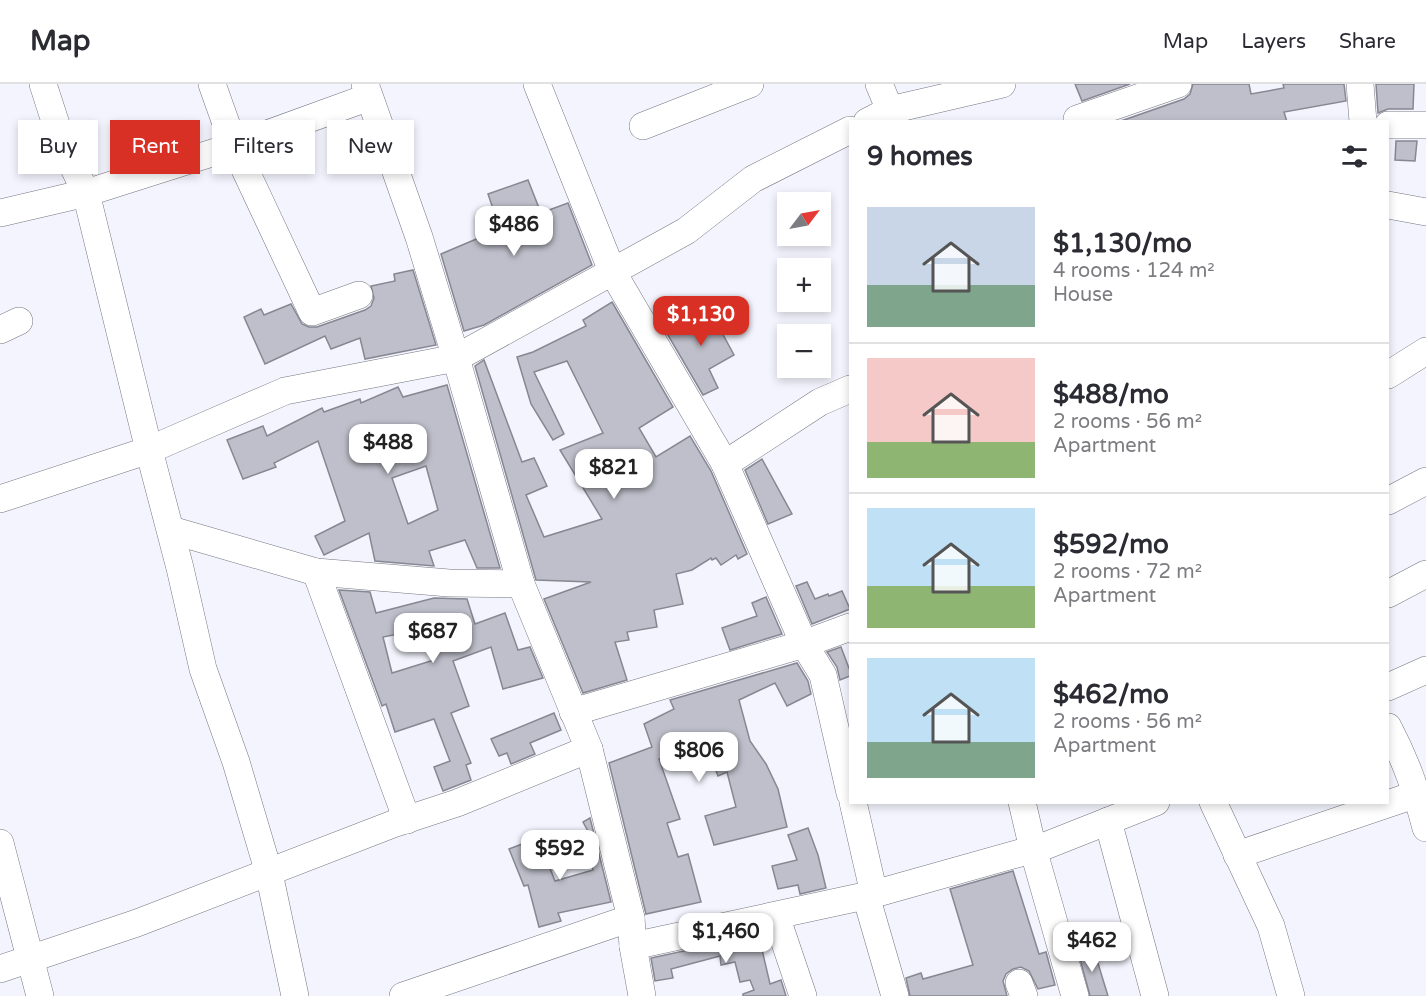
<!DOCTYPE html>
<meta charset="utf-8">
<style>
:root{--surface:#fff;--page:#f7f7f7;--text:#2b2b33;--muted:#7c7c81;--line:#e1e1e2;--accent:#d93025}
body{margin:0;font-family:"Varela Round",sans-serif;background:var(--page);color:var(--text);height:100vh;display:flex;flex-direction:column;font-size:22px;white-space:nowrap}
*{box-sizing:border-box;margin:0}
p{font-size:20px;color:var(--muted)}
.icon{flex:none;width:33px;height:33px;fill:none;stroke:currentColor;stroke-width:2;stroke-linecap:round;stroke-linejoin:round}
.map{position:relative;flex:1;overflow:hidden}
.details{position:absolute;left:849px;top:36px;width:540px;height:684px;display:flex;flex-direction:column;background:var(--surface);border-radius:0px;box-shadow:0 3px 9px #0003}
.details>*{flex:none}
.banner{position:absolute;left:18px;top:36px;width:570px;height:54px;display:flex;gap:12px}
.needle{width:39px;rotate:58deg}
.fabs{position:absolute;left:777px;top:108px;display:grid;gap:12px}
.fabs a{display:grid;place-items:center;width:54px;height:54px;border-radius:0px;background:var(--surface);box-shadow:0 3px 9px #0003;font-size:30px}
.price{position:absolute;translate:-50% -51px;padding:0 14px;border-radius:12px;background:#fff;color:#222;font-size:20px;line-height:39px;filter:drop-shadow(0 2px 3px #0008)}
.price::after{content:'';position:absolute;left:50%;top:36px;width:18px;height:14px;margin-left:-9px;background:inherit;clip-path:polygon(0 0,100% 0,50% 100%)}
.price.selected{background:var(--accent);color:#fff}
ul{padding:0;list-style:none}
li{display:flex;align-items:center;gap:18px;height:150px;padding:0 18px}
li+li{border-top:2px solid var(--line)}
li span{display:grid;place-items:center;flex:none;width:168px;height:120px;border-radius:0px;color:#555}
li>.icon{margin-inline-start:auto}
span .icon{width:72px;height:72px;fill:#fffc;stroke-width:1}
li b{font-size:26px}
h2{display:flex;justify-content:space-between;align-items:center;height:72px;padding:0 18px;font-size:26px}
.chip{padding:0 21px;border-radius:0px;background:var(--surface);box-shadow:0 3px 9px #0003;font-size:21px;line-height:54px}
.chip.selected{background:var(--accent);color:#fff}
header{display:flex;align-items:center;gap:36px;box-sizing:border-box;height:84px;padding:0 30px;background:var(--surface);border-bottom:2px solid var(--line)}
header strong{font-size:28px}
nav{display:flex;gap:33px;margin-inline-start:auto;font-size:21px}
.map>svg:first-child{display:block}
</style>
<header>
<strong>Map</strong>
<nav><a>Map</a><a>Layers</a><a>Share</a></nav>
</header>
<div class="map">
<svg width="1426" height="912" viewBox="0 0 1426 912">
<rect width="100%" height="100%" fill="#f3f4fd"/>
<g fill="#bebfca" stroke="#878792" stroke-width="1.5" fill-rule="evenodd">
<polygon points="1075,0 1130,0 1082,17"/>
<polygon points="1193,0 1249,0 1251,10 1284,4 1283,0 1344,0 1346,17 1284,28 1287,38 1118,38 1184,15 1190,10"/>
<polygon points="1376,0 1414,0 1413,25 1388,25 1378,29"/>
<polygon points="1396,57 1417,57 1415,77 1395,76"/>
<polygon points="528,96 541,129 568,119 592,181 484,241 464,247 441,170 500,145 488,110"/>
<polygon points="413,186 436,261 365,275 360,254 331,265 325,252 265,280 244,233 261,225 264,231 291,220 302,240 309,243 317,243 365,226 371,222 374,214 371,202 395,197 394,190"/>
<polygon points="612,218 673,323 639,344 656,373 690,352 711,387 747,470 738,475 736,471 721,481 716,474 712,476 711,474 692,486 676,490 683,520 654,526 657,543 627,548 629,556 615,558 627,596 583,609 544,515 591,498 536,496 475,282 484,276 522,378 534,374 547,402 526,411 544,453 602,435 560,366 603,349 567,277 534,288 564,350 553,356 531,320 517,273 533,268 586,242 583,236"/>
<polygon points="708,223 734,271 709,285 718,304 703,311 665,246"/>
<path d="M447 301 500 484H477L465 456 429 467 434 482 375 477 369 449 324 471 315 452 345 437 318 357 274 379 276 383 243 395 227 356 263 342 267 352 322 324 324 328 360 315 361 319 398 303 403 313ZM426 382 438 426 408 440 392 394Z"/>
<polygon points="762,375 792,430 768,440 745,386"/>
<polygon points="807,498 815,515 828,510 829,512 842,507 850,525 812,540 796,502"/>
<path d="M339 506 370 508 376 529 434 514 467 515 475 540 505 529 518 566 530 563 543 594 503 605 491 563 453 577 469 622 451 629 471 679 466 681 471 696 443 707 434 683 450 677 434 635 395 648 386 620 382 622ZM418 546 434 576 392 589 383 553Z"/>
<polygon points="766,513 782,550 730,566 722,544 757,532 752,519"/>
<polygon points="841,563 850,587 850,592 840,596 837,583 827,568"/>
<polygon points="797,579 808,597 811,610 787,622 775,599 739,616 750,657 766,680 778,705 787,743 714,761 705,732 736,723 727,688 718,692 709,668 696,673 693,662 659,675 680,735 667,739 678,773 688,770 701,818 646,830 609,679 652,663 644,640 674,625 670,616"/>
<polygon points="554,629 561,646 530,659 535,670 511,680 507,669 499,672 491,655"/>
<polygon points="590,734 611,818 558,829 561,837 539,843 528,801 524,802 509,765 538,754 555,797 593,786 583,751 589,749 583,738"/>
<polygon points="808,744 818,771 826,804 800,810 798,801 778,805 772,782 797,776 788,751"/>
<polygon points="1013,787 1039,870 1046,868 1055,901 1038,905 1029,887 1021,883 1013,885 1006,890 1003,897 1007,912 910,912 906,894 921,889 923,895 973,881 950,805"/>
<polygon points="754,852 755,858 760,857 770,900 781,896 786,912 743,912 743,910 754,906 750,896 740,898 735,878 721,881 720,872 671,885 673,894 655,897 651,874"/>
<polygon points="1093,863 1108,912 1090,912 1078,867"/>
</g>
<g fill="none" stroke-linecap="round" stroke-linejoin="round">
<defs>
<g id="minor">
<polyline points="43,0 62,59 86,109 149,366 180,484 203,585 236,678 269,789 295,912"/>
<polyline points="212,0 234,62 312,228 359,211"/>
<polyline points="365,0 419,153 456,274 521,500 589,665 631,834 633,862 642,912"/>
<polyline points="537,0 612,187 725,380 804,560 823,591 850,709"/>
<polyline points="879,0 895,38"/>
<polyline points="1360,0 1363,38"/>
<polyline points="1077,35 1178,0"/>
<polyline points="867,38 890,26 1002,0"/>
<polyline points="1388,41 1426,41"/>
<polyline points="643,42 750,0"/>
<polyline points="1388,121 1426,128"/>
<polyline points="0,129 86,109 234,62 369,13"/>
<polyline points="0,246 19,237"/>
<polyline points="1388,291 1426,267"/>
<polyline points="725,380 820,318 850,305"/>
<polyline points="0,415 149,366 285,307 456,274 686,147 753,95 850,46"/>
<polyline points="1388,417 1426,397"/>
<polyline points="171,446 316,488 449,499 521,500"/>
<polyline points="316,488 407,736"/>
<polyline points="1388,510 1426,490"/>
<polyline points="1388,603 1426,586"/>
<polyline points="573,628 804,560 850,543"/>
<path d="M1388 643C1406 677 1416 706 1426 744"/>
<polyline points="853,718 874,810"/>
<polyline points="1022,718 1033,765 1075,912"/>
<polyline points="1213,718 1271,842 1291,912"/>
<polyline points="1108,737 1155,912"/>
<polyline points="0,759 40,912"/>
<polyline points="1237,771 1417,710"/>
<polyline points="866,812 895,912"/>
<polyline points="776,832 803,912"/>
<polyline points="633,862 874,810 1045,762 1156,718"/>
<polyline points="0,885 137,839 393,740 457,719 589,665"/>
<polyline points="1019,899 1024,912"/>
<polyline points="403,912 631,834"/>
</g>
</defs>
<use href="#minor" stroke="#757680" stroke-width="28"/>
<use href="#minor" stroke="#fff" stroke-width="27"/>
</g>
</svg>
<div class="fabs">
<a><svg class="needle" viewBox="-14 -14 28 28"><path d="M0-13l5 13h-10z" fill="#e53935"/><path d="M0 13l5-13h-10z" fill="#7c7c81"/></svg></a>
<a>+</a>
<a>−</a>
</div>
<b class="price" style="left:514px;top:173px">$486</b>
<b class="price selected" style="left:701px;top:263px">$1,130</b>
<b class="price" style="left:388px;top:391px">$488</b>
<b class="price" style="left:614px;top:416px">$821</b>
<b class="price" style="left:433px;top:580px">$687</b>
<b class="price" style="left:699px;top:699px">$806</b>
<b class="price" style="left:560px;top:797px">$592</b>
<b class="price" style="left:726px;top:880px">$1,460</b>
<b class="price" style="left:1092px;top:889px">$462</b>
<div class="banner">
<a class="chip">Buy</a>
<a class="chip selected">Rent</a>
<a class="chip">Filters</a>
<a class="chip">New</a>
</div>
<section class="details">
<h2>9 homes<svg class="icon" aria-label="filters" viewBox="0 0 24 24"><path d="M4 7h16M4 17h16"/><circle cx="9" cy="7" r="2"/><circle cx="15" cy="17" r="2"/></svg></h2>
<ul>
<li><span style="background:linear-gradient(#c9d6e8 65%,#7fa58c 0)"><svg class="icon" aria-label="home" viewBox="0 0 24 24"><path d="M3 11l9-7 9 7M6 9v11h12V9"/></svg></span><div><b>$1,130/mo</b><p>4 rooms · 124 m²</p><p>House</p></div></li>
<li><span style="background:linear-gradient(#f6c9c9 70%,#8fb573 0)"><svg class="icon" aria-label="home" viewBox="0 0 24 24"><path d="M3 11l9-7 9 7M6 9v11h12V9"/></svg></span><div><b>$488/mo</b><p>2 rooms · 56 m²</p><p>Apartment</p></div></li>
<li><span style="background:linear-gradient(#bfe0f5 65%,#8fb573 0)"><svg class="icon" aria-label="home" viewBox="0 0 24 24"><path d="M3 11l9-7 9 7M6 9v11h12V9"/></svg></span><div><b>$592/mo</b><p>2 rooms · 72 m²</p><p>Apartment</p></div></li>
<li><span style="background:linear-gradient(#bfe0f5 70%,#7fa58c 0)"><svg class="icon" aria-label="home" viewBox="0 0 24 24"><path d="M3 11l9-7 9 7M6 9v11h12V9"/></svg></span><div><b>$462/mo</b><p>2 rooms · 56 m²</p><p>Apartment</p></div></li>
</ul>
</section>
</div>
